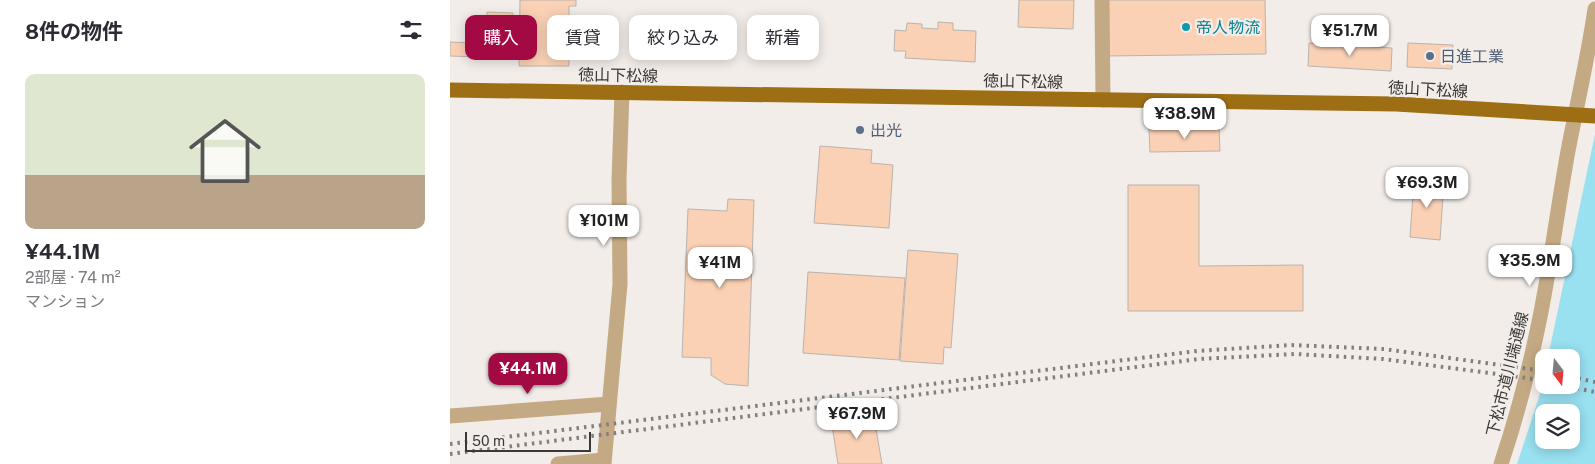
<!DOCTYPE html>
<html lang="ja">
<meta charset="utf-8">
<style>
:root{--surface:#fff;--page:#f7f7f7;--text:#2b2b33;--muted:#7c7c81;--line:#e1e1e2;--accent:#a30a44}
body{margin:0;font-family:"Public Sans","Noto Sans JP",sans-serif;background:var(--page);color:var(--text);height:100vh;display:flex;flex-direction:column;font-size:19px;white-space:nowrap}
*{box-sizing:border-box;margin:0}
p{font-size:16px;color:var(--muted)}
.icon{flex:none;width:28px;height:28px;fill:none;stroke:currentColor;stroke-width:2;stroke-linecap:round;stroke-linejoin:round}
.map{position:relative;flex:1;overflow:hidden}
.sheet{display:flex;flex-direction:column;background:var(--surface);width:450px}
.sheet>*{flex:none}
.guide{position:absolute;left:15px;top:15px;width:475px;height:45px;display:flex;gap:10px}
.needle{width:32px;rotate:164deg}
.buttons{position:absolute;left:1085px;top:349px;display:grid;gap:10px}
.buttons a{display:grid;place-items:center;width:45px;height:45px;border-radius:10px;background:var(--surface);box-shadow:0 2px 12px #0003;font-size:25px}
.scale{position:absolute;left:15px;bottom:12px;width:126px;box-sizing:border-box;padding-left:5px;border:2px solid #3b3937;border-top:0;font-size:14px;line-height:18px;white-space:nowrap;color:#3b3937;-webkit-text-stroke:4px #f3ede9;paint-order:stroke}
.price{position:absolute;translate:-50% -42px;padding:0 11px;border-radius:10px;background:#fff;color:#222;font-size:16px;line-height:32px;filter:drop-shadow(0 1px 2px #0008)}
.price::after{content:'';position:absolute;left:50%;top:30px;width:15px;height:11px;margin-left:-8px;background:inherit;clip-path:polygon(0 0,100% 0,50% 100%)}
.price.selected{background:var(--accent);color:#fff}
ul{padding:0;list-style:none}
li{display:grid;align-content:center;gap:10px;height:265px;padding:0 25px}
li+li{border-top:1px solid var(--line)}
li span{display:grid;place-items:center;height:155px;border-radius:10px;color:#555}
li>.icon{margin-inline-start:auto}
span .icon{width:90px;height:90px;fill:#fffc;stroke-width:1}
li b{font-size:21px}
h2{display:flex;justify-content:space-between;align-items:center;height:60px;padding:0 25px;font-size:21px}
.chip{padding:0 18px;border-radius:10px;background:var(--surface);box-shadow:0 2px 12px #0003;font-size:18px;line-height:45px}
.chip.selected{background:var(--accent);color:#fff}
main{display:flex;flex:1;min-height:0}
.map>svg:first-child{display:block}
</style>
<main>
<section class="sheet">
<h2>8件の物件<svg class="icon" aria-label="filters" viewBox="0 0 24 24"><path d="M4 7h16M4 17h16"/><circle cx="9" cy="7" r="2"/><circle cx="15" cy="17" r="2"/></svg></h2>
<ul>
<li><span style="background:linear-gradient(#dfe7d0 65%,#b9a48a 0)"><svg class="icon" aria-label="home" viewBox="0 0 24 24"><path d="M3 11l9-7 9 7M6 9v11h12V9"/></svg></span><div><b>¥44.1M</b><p>2部屋 · 74 m²</p><p>マンション</p></div></li>
</ul>
</section>
<div class="map">
<svg width="1145" height="464" viewBox="0 0 1145 464">
<rect width="100%" height="100%" fill="#f3ede9"/>
<path fill="#99e0f1" fill-rule="evenodd" d="M1145 134V464H1067L1089 397 1094 377V385H1121V358L1098 357ZM1094 412H1121V440H1094Z"/>
<g fill="#fad1b5" stroke="#b9b3af">
<polygon points="70,0 126,0 126,6 119,6 119,66 69,66"/>
<polygon points="569,0 624,0 623,29 568,27"/>
<polygon points="656,0 815,0 816,54 657,56"/>
<polygon points="37,12 63,13 61,58 0,56 0,42 21,43 22,24 37,25"/>
<polygon points="488,22 503,23 503,30 526,31 525,62 455,58 456,51 444,51 445,30 456,31 457,23 472,24 472,28 488,29"/>
<polygon points="859,43 942,48 941,71 858,66"/>
<polygon points="958,43 1003,45 1002,69 957,67"/>
<polygon points="769,127 770,151 700,152 699,129"/>
<polygon points="370,146 422,150 421,163 443,165 439,228 364,223"/>
<polygon points="964,179 994,181 990,240 960,237"/>
<polygon points="678,185 749,185 749,266 853,265 853,311 678,311"/>
<polygon points="278,199 304,200 298,386 275,384 261,375 261,358 232,357 238,209 277,211"/>
<polygon points="458,250 508,254 501,348 494,347 493,364 450,361"/>
<polygon points="358,272 455,278 449,360 353,353"/>
<polygon points="423,411 432,464 388,464 381,419"/>
</g>
<g fill="none" stroke-linecap="round" stroke-linejoin="round">
<g stroke="#c4aa84" stroke-width="15">
<polyline points="652,0 653,100"/>
<polyline points="0,416 159,404"/>
<polyline points="108,464 154,460"/>
<polyline points="154,464 170,284 169,180 172,92"/>
<path d="M1051 464C1067 416 1080 367 1090 317 1101 262 1108 206 1118 151 1127 104 1138 57 1145 9"/>
</g>
<polyline stroke="#9e6e15" stroke-width="15" points="0,90 946,104 1145,116"/>
<g stroke="#827e7b" stroke-width="4" stroke-dasharray="2.5 5" stroke-linecap="butt">
<polyline points="1121,377 1145,382"/>
<polyline points="1112,385 1145,392"/>
<polyline points="0,444 747,351 841,345 934,349 1094,371"/>
<polyline points="0,454 749,359 845,354 933,359 1077,378 1094,381"/>
</g>
</g>
<circle fill="#0f9aa8" stroke="#f3ede9" stroke-width="2" cx="736" cy="27" r="5"/>
<g fill="#5c6f8a" stroke="#f3ede9" stroke-width="2">
<circle cx="980" cy="56" r="5"/>
<circle cx="410" cy="130" r="5"/>
</g>
<g text-anchor="middle" stroke-width="4.5" stroke-linejoin="round" paint-order="stroke">
<g font-size="16" fill="#0d838f" stroke="#f3ede9" text-anchor="start">
<text x="746" y="33">帝人物流</text>
</g>
<g font-size="16" fill="#4e5e75" stroke="#f3ede9" text-anchor="start">
<text x="990" y="62">日進工業</text>
<text x="420" y="136">出光</text>
</g>
<g font-size="16" fill="#3b3937" stroke="#f3ede9">
<text transform="translate(168 75) rotate(1)" y="6">徳山下松線</text>
<text transform="translate(573 81) rotate(1)" y="6">徳山下松線</text>
<text transform="translate(978 89) rotate(3)" y="6">徳山下松線</text>
<text transform="translate(1057 374) rotate(-76)" y="6">下松市道川端通線</text>
</g>
</g>
</svg>
<div class="buttons">
<a><svg class="needle" viewBox="-14 -14 28 28"><path d="M0-13l5 13h-10z" fill="#e53935"/><path d="M0 13l5-13h-10z" fill="#7c7c81"/></svg></a>
<a><svg class="icon" aria-label="layers" viewBox="0 0 24 24"><path d="M12 4l9 5-9 5-9-5zM3 14l9 5 9-5"/></svg></a>
</div>
<div class="scale">50 m</div>
<b class="price" style="left:900px;top:57px">¥51.7M</b>
<b class="price" style="left:735px;top:140px">¥38.9M</b>
<b class="price" style="left:977px;top:209px">¥69.3M</b>
<b class="price" style="left:154px;top:247px">¥101M</b>
<b class="price" style="left:1080px;top:287px">¥35.9M</b>
<b class="price" style="left:270px;top:289px">¥41M</b>
<b class="price selected" style="left:78px;top:395px">¥44.1M</b>
<b class="price" style="left:407px;top:440px">¥67.9M</b>
<div class="guide">
<a class="chip selected">購入</a>
<a class="chip">賃貸</a>
<a class="chip">絞り込み</a>
<a class="chip">新着</a>
</div>
</div>
</main>
